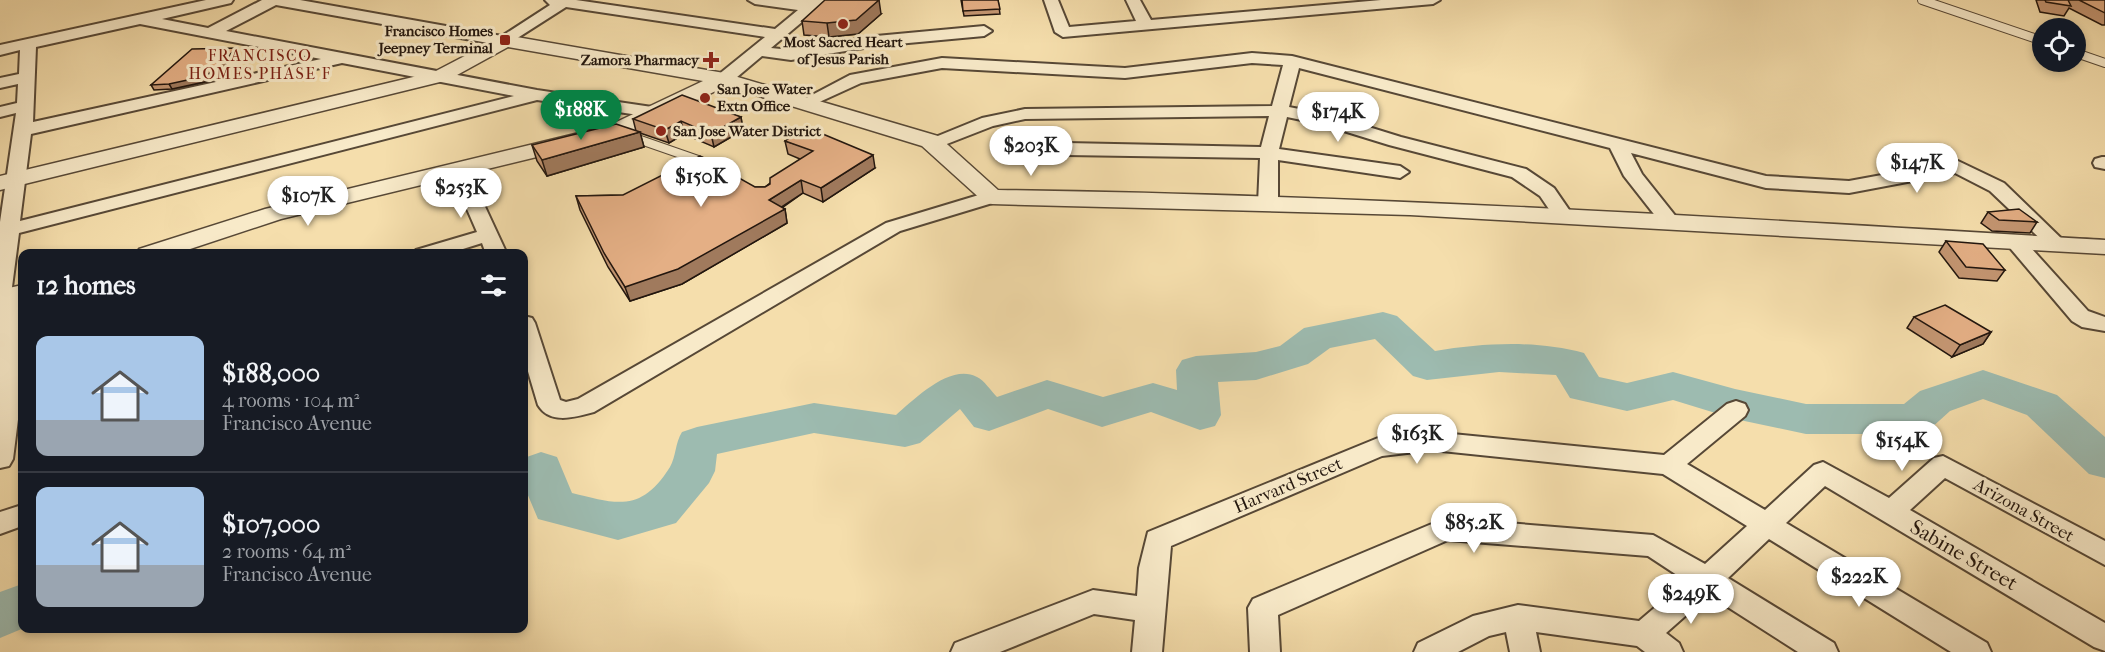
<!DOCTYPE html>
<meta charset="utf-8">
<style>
:root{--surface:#171b24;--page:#20242c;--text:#f1f3f6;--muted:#9ea1a6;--line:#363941;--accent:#0b8043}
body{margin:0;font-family:"IM FELL French Canon",serif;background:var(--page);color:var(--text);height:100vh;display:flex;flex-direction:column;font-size:22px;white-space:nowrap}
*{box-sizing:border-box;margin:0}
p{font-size:20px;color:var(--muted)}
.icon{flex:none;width:33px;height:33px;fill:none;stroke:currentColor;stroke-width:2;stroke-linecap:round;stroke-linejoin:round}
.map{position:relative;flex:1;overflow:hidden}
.panel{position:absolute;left:18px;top:249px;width:510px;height:384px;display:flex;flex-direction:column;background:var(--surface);border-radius:12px;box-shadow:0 3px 9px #0003}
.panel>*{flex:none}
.controls{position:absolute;left:2032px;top:18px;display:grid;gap:12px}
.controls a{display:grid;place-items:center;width:54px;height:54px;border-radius:50%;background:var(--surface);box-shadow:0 3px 9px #0003;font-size:30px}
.price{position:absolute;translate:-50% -51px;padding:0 14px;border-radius:21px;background:#fff;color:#222;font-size:20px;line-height:39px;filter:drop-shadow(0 2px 3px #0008)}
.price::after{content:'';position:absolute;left:50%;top:36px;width:18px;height:14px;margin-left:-9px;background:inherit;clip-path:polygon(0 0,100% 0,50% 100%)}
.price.current{background:var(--accent);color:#fff}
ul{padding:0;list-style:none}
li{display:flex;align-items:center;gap:18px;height:150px;padding:0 18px}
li+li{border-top:2px solid var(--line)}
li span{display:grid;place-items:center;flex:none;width:168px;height:120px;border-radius:12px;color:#555}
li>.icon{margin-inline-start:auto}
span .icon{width:72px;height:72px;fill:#fffc;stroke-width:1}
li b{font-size:26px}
h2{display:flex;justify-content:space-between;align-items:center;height:72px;padding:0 18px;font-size:26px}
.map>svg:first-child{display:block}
</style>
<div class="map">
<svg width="2105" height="652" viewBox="0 0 2105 652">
<rect width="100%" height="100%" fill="#f5deac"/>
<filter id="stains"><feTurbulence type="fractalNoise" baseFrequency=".00333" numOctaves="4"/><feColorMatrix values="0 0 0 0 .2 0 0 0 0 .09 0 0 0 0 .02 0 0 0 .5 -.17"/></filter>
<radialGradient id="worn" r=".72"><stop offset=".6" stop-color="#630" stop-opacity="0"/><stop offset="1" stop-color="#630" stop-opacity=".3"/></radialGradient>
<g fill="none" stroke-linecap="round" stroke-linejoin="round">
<g fill="#9dbbb0" fill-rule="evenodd">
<path d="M1383 312 1397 316 1435 351C1484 343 1536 340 1584 353L1599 377 1627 383 1673 372 1735 389 1806 404H1904L1920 391 1983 370 2057 395 2105 437V478L2089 474 2027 415 1983 399 1950 411 1929 430 1914 434H1806L1735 419 1673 400 1627 411 1570 398 1556 375 1499 372 1427 380 1413 376 1375 339 1330 348 1308 364 1256 380 1218 382 1221 415 1215 426 1200 430 1151 412 1102 427 1048 409 989 431 974 427 960 409 920 443 905 447 814 433 717 454 715 471 709 483 676 523 618 540 538 519 527 493 524 494V458L541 452 557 457 572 493C617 504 641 513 670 467 676 457 675 443 682 432L697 427 814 403 896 415C915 399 950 363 977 377 984 380 991 391 997 397L1047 380 1103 397 1153 383 1177 390 1176 370 1182 360 1196 356 1256 352 1280 346 1304 328Z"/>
<polygon points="22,584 24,628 0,638 0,592"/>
</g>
<defs>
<g id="service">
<polyline points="1922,0 2043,41"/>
<polyline points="2076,53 2105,63"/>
<polyline points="629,136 701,161 706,166"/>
</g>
<g id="minor">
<path d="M206 0H233L231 3 162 19 208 28 262 0H300L502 36 550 5 545 0H576L775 29 798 10 755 4 748 0H866L859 4 815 11 771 48 791 50 876 36 984 26 992 31 984 36 876 46 791 60 762 56 730 83 724 84 716 79 718 75 765 37 566 7 505 46 276 5 226 31 537 90 652 107 661 112 652 117 537 100 19 233 11 295 22 302V388L13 459 9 466 0 468V222L16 113 0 117V107L17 103 18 84 0 88V78L19 74 20 50 0 55V45ZM140 24 321 59 33 122 36 47ZM342 63 514 96 20 221 31 134Z"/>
<polygon points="1044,0 1058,0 1069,27 1136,21 1126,0 1140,0 1151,20 1381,0 1440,0 1433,4 1063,37 1055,32"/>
<polygon points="1252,53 1292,56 1766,176 1849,181 1958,161 2004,183 2067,244 2064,248 2050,248 1990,191 1955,173 1849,193 1766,188 1631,153 1642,174 1681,223 1678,227 1664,227 1624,176 1610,148 1299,68 1289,107 1330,115 1401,137 1526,169 1554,188 1574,217 1571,221 1557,221 1540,196 1512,177 1389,145 1321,124 1287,117 1279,149 1400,166 1409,172 1400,178 1278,160 1278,204 1268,210 1258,204 1260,158 1066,155 1057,149 1066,143 1261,147 1269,116 1025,119 993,126 934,149 925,144 928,140 982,118 1025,109 1272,106 1283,65 1252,63 1125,78 942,68 861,83 804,109 795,104 850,75 942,58 1125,68"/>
<polygon points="2102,157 2105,157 2105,169 2095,167 2093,163 2095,159"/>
<polygon points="459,164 468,170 507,254 486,254 482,243 447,254 413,254 416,250 477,232 450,170"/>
<path d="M992 191 1002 197 999 201 900 231 594 412C575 417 550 425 538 405L524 358V316L532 318 535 323 560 400 566 402 578 399 886 223Z"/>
<polygon points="2015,236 2022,238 2088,311 2105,317 2105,331 2082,327 2072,321 2005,242 2008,238"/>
<polygon points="1736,401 1745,404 1748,410 1745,416 1687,464 1765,510 1814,465 1823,462 1889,498 1934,458 1943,456 2105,541 2105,565 1945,478 1910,510 2105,623 2105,651 2094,647 1825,486 1786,523 1987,643 1991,652 1951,652 1769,539 1728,578 1834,643 1838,652 1798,652 1709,595 1666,633 1679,643 1683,652 1645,652 1637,646 1536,632 1540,652 1510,652 1506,632 1489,636 1458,652 1414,652 1418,643 1473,616 1518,605 1639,621 1686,581 1648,556 1448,540 1278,615 1280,652 1250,652 1248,608 1253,599 1446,518 1653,535 1705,564 1747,526 1663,474 1432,450 1382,456 1171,546 1162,652 1132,652 1135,620 1094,614 1000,652 951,652 955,643 1093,590 1137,596 1139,568 1148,532 1378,438 1432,432 1664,455 1727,404"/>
<polygon points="22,505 22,526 0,534 0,512"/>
</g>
<g id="tertiary">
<path d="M505 35 724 73 938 136 998 190C1368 195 1736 218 2105 240V254L1410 215 992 204 984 202 922 146 726 86 623 136 281 219 175 254H136L139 249 265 209 608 126 703 81 508 47 448 80 0 190V176L434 72Z"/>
<polygon points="22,285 22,301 0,306 0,290"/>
</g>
</defs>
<use href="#service" stroke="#574836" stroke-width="10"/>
<use href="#minor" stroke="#574836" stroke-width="4"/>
<use href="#tertiary" stroke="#574836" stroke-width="3"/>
<use href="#service" stroke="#f8eac9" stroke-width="8"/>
<use href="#minor" fill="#f8eac9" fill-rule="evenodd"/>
<use href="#tertiary" fill="#f8eac9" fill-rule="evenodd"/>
</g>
<g fill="#c49672" stroke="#22160e" stroke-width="1.5">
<polygon points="961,0 998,0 1000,14 964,16"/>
<polygon points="2036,0 2105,0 2105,25 2102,25 2069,8 2064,16 2040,12"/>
<polygon points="881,14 858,34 829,37 804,35 802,21"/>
<polygon points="239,53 209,81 172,89 154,90 151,85"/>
<polygon points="741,117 743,130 714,147 684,134 669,143 640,133 644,147 547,176 537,161 532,145 636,131 633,119"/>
<polygon points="785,141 875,168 823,202 803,193 782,208 785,209 787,223 682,284 630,301 608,267 580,210 576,196 623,195 755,187 765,187 800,159 788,154"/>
<polygon points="1988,212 2037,222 2030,233 1992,231 1981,223"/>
<polygon points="1946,241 2005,270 1997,281 1959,278 1939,252"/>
<polygon points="1914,317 1991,332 1983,344 1952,357 1907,328"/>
</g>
<g fill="#a07a5d" stroke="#22160e" stroke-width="1.5">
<polygon points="879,0 881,14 858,34 829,37 827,23"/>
<polygon points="237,48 239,53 209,81 172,89 169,84"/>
<polygon points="741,117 743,130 714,147 711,134"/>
<polygon points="681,121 684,134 669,143 665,130"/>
<polygon points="640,132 644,147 547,176 542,160"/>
<polygon points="873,155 875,168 823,202 821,188"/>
<polygon points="801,180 803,193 771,214 769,200"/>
<polygon points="785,209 787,223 682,284 630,301 625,287"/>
<polygon points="1991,332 1983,344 1952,357 1960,345"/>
</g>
<g fill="#e4af85" stroke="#22160e" stroke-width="1.5">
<polygon points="825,0 879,0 856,20 827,23 802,21"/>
<polygon points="962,0 998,0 1000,9 963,11"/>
<polygon points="2045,0 2068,0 2071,6 2046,2"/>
<polygon points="2079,0 2105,0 2105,13"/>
<polygon points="237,48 206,76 169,84 151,85 192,49"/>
<polygon points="682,95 741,117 711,134 681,121 665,130 633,119"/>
<polygon points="616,124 640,132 542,160 532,145"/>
<polygon points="806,127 873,155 821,188 801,180 769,200 785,209 678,269 625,287 604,253 576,196 623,195 700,156 755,187 765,187 770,184 770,178 813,151 785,141"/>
<polygon points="2019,209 2037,222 1999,220 1988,212"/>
<polygon points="1946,241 1983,244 2005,270 1966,267"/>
<polygon points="1945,305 1991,332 1960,345 1914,317"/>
</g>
<g fill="#8f2418" stroke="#f8eac9" stroke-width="2">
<circle cx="843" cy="24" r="6"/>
<rect x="499" y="34" width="12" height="12" rx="3"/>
<path d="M708 51h6v6h6v6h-6v6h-6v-6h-6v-6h6z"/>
<circle cx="705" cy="98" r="6"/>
<circle cx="661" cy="131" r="6"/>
</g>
<g text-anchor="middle" stroke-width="6" stroke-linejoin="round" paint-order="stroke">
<g font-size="15" font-weight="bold" fill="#22160e" stroke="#f8eac9" text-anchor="end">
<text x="493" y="36">Francisco Homes<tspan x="493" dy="17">Jeepney Terminal</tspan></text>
<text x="843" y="47" text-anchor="middle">Most Sacred Heart<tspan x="843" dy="17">of Jesus Parish</tspan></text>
<text x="699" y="65">Zamora Pharmacy</text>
<text x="717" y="94" text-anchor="start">San Jose Water<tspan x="717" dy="17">Extn Office</tspan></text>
<text x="673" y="136" text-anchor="start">San Jose Water District</text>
</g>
<g font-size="16" letter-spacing="1.5" fill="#7a1f14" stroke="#f8eac9">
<text x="260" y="61">FRANCISCO<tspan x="260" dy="18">HOMES PHASE F</tspan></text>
</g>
<g font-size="18" fill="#22160e" stroke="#f8eac9">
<text transform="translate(1288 485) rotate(-23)" y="6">Harvard Street</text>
<text transform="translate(2024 510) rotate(29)" y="6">Arizona Street</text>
</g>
<g font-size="21" fill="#22160e" stroke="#f8eac9">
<text transform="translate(1964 555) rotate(30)" y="7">Sabine Street</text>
</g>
</g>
<rect width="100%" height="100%" filter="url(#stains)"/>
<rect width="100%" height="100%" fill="url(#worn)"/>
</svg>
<div class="controls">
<a><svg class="icon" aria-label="locate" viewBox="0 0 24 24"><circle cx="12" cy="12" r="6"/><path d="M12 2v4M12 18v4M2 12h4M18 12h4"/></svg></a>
</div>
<b class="price current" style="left:581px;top:141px">$188K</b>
<b class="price" style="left:1338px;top:143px">$174K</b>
<b class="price" style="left:1031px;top:177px">$203K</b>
<b class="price" style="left:1917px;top:194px">$147K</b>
<b class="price" style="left:701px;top:208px">$150K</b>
<b class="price" style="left:461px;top:219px">$253K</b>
<b class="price" style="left:308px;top:227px">$107K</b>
<b class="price" style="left:1417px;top:465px">$163K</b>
<b class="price" style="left:1902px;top:472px">$154K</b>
<b class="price" style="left:1474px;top:554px">$85.2K</b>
<b class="price" style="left:1859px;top:608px">$222K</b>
<b class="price" style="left:1691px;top:625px">$249K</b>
<section class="panel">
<h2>12 homes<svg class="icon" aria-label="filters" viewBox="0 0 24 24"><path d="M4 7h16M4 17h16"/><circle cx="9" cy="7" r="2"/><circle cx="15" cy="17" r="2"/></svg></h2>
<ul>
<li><span style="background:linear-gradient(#a9c7e8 70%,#9aa5b1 0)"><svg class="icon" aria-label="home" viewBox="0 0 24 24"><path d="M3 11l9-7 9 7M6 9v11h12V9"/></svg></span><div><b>$188,000</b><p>4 rooms · 104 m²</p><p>Francisco Avenue</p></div></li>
<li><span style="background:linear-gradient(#a9c7e8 65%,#9aa5b1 0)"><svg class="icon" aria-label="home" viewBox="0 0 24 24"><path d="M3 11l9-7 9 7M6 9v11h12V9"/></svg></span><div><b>$107,000</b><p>2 rooms · 64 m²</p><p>Francisco Avenue</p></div></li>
</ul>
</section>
</div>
